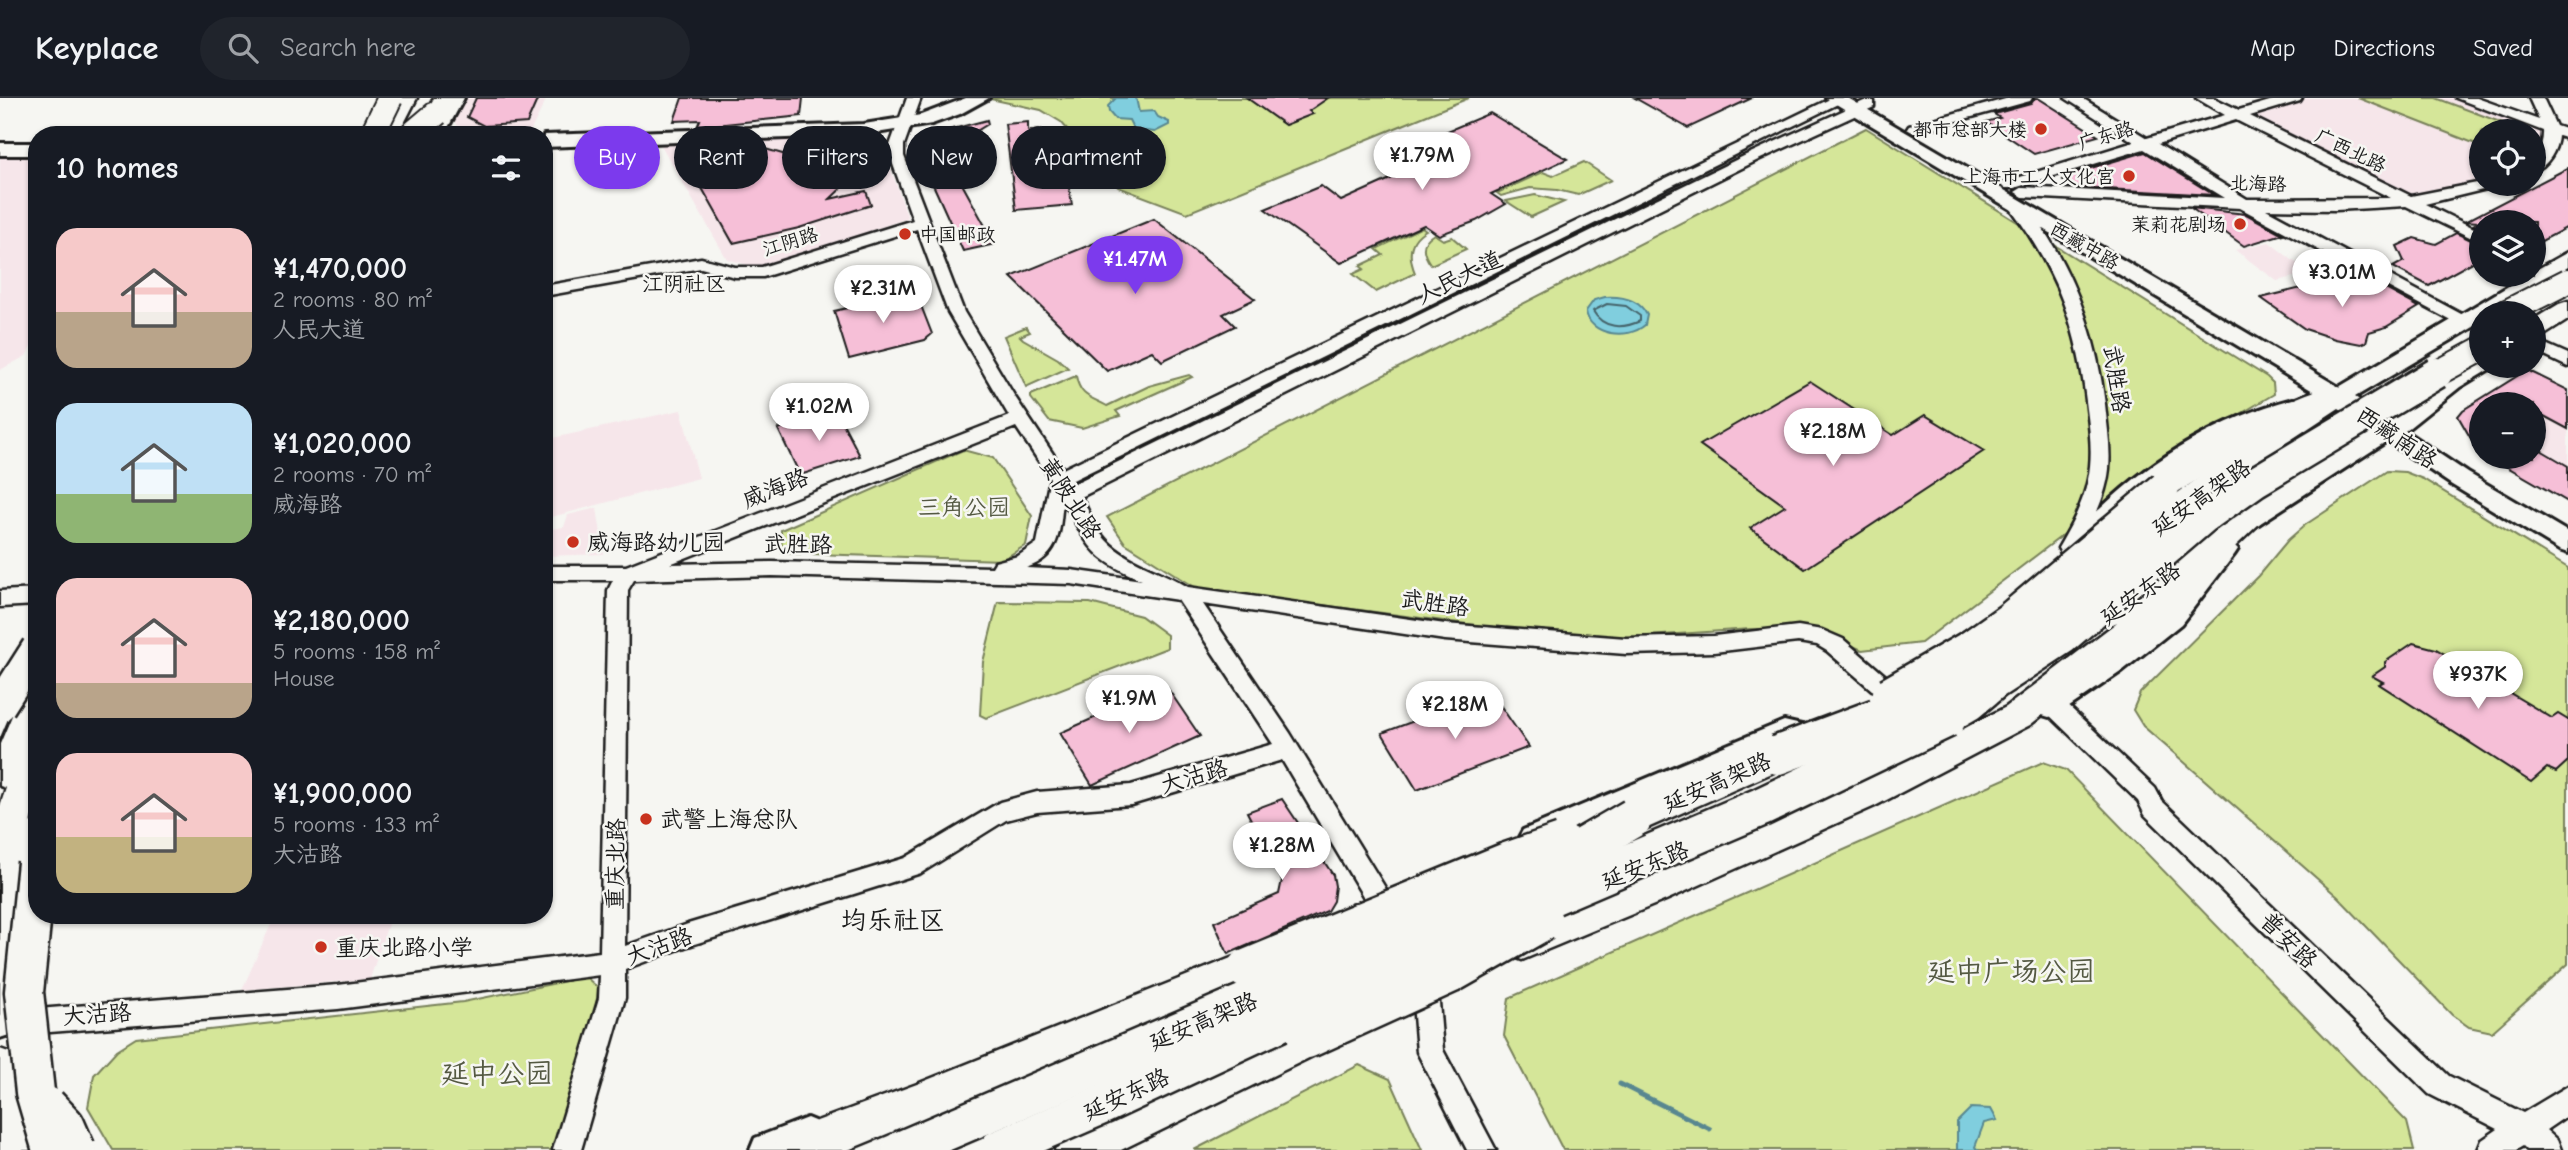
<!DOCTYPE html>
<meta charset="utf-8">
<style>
:root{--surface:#171b24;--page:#20242c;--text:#f1f3f6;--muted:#9ea1a6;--line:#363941;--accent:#7c3aed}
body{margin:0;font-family:"Comic Neue","LXGW WenKai TC",sans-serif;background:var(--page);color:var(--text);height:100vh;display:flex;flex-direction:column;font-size:26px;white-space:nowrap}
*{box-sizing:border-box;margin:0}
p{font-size:23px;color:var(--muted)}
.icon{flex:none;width:38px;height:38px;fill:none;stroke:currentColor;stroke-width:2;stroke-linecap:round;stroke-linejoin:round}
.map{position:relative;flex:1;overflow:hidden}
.details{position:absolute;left:28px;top:28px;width:525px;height:798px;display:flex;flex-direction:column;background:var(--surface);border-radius:28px;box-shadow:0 2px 5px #0004}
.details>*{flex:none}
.top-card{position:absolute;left:574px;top:28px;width:665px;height:63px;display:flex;gap:14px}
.fabs{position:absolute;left:2469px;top:21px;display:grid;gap:14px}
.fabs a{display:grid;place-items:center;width:77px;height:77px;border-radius:50%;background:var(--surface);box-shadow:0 2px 5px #0004;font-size:35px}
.price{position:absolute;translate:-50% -60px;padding:0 16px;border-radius:24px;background:#fff;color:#222;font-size:23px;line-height:46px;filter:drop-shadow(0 2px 4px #0008)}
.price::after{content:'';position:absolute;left:50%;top:42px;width:21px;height:16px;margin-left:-10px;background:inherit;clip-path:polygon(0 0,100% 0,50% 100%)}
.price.selected{background:var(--accent);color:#fff}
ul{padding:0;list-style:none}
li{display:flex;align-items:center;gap:21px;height:175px;padding:0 28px}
li span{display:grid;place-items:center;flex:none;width:196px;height:140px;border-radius:21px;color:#555}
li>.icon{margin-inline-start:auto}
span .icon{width:84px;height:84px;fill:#fffc;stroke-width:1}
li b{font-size:30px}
h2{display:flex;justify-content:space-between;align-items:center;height:84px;padding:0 28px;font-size:30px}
.tag{padding:0 24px;border-radius:32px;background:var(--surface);box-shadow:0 2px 5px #0004;font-size:24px;line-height:63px}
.tag.selected{background:var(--accent);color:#fff}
header{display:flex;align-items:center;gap:42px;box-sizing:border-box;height:98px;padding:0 35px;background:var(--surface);border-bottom:2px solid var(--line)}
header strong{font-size:33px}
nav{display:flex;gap:38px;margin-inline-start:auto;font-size:24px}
.search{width:490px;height:63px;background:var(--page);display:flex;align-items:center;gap:18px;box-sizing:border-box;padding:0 24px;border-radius:38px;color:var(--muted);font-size:26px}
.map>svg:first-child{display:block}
</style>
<header>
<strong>Keyplace</strong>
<div class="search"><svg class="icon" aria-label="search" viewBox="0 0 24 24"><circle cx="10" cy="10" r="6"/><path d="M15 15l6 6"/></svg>Search here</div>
<nav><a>Map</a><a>Directions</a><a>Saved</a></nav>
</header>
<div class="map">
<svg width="2568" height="1052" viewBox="0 0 2568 1052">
<rect width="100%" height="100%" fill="#f6f6f2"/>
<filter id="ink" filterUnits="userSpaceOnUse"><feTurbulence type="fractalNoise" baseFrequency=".0143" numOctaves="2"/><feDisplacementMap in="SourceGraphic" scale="14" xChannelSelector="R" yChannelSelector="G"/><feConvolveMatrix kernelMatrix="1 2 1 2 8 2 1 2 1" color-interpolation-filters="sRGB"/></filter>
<g filter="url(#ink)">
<g fill="#f6e6ea">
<polygon points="462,0 547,0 530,34 475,35 460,31 453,21"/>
<polygon points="2306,0 2453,0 2542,31 2541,44 2534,54 2534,33 2482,33 2481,82 2407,99 2245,19"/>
<polygon points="878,34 908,120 785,162 755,169 727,161 658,42 841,38"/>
<polygon points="0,57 37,57 37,238 26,258 0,272"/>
<polygon points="2269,144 2296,165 2321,162 2319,159 2329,157 2347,170 2330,174 2326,171 2277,183 2235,152"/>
<polygon points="681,312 699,380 544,421 544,342"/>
<polygon points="2534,313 2568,331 2568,404 2490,359 2534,359"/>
<polygon points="597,410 604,456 544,458 544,432 564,429 568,417"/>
<polygon points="275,817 391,817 370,881 242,892"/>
</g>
<g fill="#d5e699" stroke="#78815a" stroke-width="2">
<polygon points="986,0 1469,0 1187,115 1118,89 1061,24 1041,12"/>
<polygon points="2358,0 2436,0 2524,33 2482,33 2481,48"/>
<polygon points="1866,30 2267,279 2273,285 2274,296 2155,367 1921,545 1862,552 1815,531 1751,531 1589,542 1198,491 1125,445 1107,419"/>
<polygon points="1584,64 1611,82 1578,97 1557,92 1530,90 1501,98 1497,95 1543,74 1553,78"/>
<polygon points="1535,97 1564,104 1531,119 1506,103"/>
<path d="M1422 129 1426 132C1408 142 1408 158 1415 175L1376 194 1353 176 1364 171 1360 168 1383 157 1376 151Z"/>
<path d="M1434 136 1443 142 1452 139 1466 151 1431 167C1423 156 1419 145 1434 136Z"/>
<polygon points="1026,229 1030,234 1020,238 1023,241 1058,261 1068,270 1026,289 1004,238"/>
<path d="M1189 277 1192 279 1116 313 1120 318 1082 330 1049 323 1031 300V297L1076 278C1080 299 1091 299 1107 308L1149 288Z"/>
<polygon points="963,352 993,360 1032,418 1026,447 1002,462 782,455 781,432"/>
<polygon points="2387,373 2405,374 2423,381 2568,470 2568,866 2492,934 2469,929 2452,917 2338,799 2143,628 2133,612 2140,595 2258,478 2288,442 2305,427"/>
<polygon points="998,504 1090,505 1141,518 1167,537 1167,550 986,620 980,617 983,564"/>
<polygon points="2043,664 2066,672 2407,1024 2414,1052 1563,1052 1504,938 1509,900"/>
<polygon points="586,879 598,890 596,910 561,1052 113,1052 88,1009 94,977 117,952 136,940 463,904"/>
<polygon points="1359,967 1390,981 1422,1052 1194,1052"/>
</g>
<g fill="#80cede" stroke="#588790" stroke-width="2">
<polygon points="1116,0 1136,0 1139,14 1154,13 1158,19 1169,24 1169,27 1155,34 1134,32 1129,22 1115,21 1109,14 1108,8"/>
<path d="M1605 199C1622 198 1639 201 1647 217L1645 227C1628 242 1589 238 1586 213L1594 202Z"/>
<polygon points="1971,1010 1991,1011 1997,1022 1984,1025 1975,1049 1978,1052 1957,1052 1957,1024"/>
</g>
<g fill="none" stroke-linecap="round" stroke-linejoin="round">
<path stroke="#44636a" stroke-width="2" d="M1607 206 1626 208 1640 218V223C1623 231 1603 231 1593 213Z"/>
<polyline stroke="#588790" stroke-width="5" points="1620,986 1710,1031"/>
</g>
<g fill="#f6bfd7" stroke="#1c1c1c" stroke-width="2">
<polygon points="476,0 538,0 527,25 484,28 467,19"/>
<polygon points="682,0 803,0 801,18 697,29 700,22 674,23"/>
<polygon points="1247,0 1328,0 1309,13 1313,16 1285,27"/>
<polygon points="1635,0 1752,0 1688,30"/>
<polygon points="2035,0 2038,0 2098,38 2034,56 1986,24 2000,20 1994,16 2031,6"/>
<polygon points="1490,15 1567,61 1491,96 1506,106 1476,123 1439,137 1424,127 1341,165 1265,111 1321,88 1341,103 1464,48 1443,35"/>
<polygon points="987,22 988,26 944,53 995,146 963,153 918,53 919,47 934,36"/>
<polygon points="1028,24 1028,33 1041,32 1043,37 1060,36 1072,107 1016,112 1005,26"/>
<polygon points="709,45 755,48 831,70 836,79 850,82 830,101 866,93 871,107 799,130 733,145 680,51 688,50 689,46"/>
<polygon points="2145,54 2214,97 2070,89 2063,82 2074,75"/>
<polygon points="2568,70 2568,129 2534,147 2534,124 2482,124 2482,131 2473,127 2478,124 2466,123"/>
<polygon points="2191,110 2246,116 2283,136 2244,148"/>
<polygon points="1154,121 1255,201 1223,216 1235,228 1162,263 1152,253 1107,273 1011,179"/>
<polygon points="2456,135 2482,147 2482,159 2429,188 2393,169 2404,163 2397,148 2414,140 2436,146"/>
<polygon points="2334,182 2345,190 2371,183 2419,209 2386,229 2369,234 2366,244 2361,246 2335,241 2305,231 2261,200"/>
<polygon points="908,196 918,200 932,236 925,242 849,261 834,213"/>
<polygon points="2527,272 2568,292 2568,331 2542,317 2534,321 2534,306 2482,306 2482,360 2458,318 2463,312"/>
<polygon points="1810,283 1893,337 1925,317 1984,353 1805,471 1750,430 1785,408 1700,347"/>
<polygon points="836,312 860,358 800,377 778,331"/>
<polygon points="2534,348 2568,368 2568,404 2490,359 2534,359"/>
<polygon points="2413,545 2436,551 2552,620 2558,616 2568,622 2568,663 2556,674 2547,670 2531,684 2379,586 2383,584 2372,578 2385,569 2385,564"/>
<polygon points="1166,588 1200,638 1092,687 1060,635"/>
<polygon points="1491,594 1529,649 1417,692 1382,635"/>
<polygon points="1282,701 1333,777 1335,788 1333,803 1327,813 1228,856 1214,824 1279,796 1282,782 1247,714"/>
</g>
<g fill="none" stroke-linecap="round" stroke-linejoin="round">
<defs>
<g id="minor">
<path d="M907 0H921L904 47V58L964 214 1015 299 1063 371 1832 0H1850L1071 383 1073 386 1746 57 1864 3H1874V9L1756 63 1081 399C1089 413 1095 430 1106 442 1128 465 1161 472 1188 489L1445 526 1626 540 1714 538 1798 528 1822 532 1843 541 1888 580 1891 586 1888 592 1880 595 1872 592 1827 553 1817 547 1798 544 1714 554 1626 556 1445 542 1203 506 1290 635 1400 814 1403 822 1400 830 1391 833 1382 830 1282 662 1131 707 1037 714 1006 722 921 775 688 848 625 871V900L581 1052H553L599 900 600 877 338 911 0 938V914L338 887 600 854 608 492 613 482H544V468H626L1009 318 948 214 917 131 763 179H735L701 170 544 198V188L701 160 735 169H762L913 122 890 58V47ZM1016 329 1050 380 1037 445 1018 458 995 464 992 469 772 464 670 466ZM1063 402C1089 449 1091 460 1142 482L1071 472 1026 470C1060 459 1060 433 1063 402ZM772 478 1071 486 1178 502 1273 646 1131 687 1037 694 1000 704 905 760 688 826 625 848 628 492 634 482Z"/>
<polygon points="2009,0 2032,0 2030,3 1914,35 1907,31 1909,28"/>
<path d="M2065 0H2082L2147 40 2225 17 2196 0H2214L2239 12 2280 0H2302L2300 3 2250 18 2411 98 2482 84V86H2498L2495 89 2425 106 2482 134V145L2406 108 2336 112 2266 111 2476 224 2473 228H2461L2240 110 2023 99 2015 94 2023 89 2224 100 2144 51 2014 90H2004L2001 87 2004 84 2134 44ZM2236 22 2391 100 2247 101 2158 46Z"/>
<path d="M2456 0H2477L2539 22 2529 0H2543L2556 28 2568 32V41L2558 38C2557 52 2548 68 2534 73 2534 57 2544 49 2543 33Z"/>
<path d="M2017 103C2030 106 2039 124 2045 134 2079 188 2097 243 2105 306 2107 327 2111 349 2109 371 2106 401 2090 429 2075 455L2068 457 2061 455 2058 450C2071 428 2083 406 2088 381 2093 358 2090 334 2087 311 2078 229 2058 175 2009 108Z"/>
<polygon points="2534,241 2568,256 2568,269 2534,253"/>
<polygon points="37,491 37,507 0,509 0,493"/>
<polygon points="2052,597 2060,600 2155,690 2162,703 2449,978 2523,1015 2568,988 2568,1017 2546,1032 2557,1042 2561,1052 2527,1052 2523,1048 2516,1052 2478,1052 2482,1042 2498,1031 2429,996 2145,717 2138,703 2044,612 2041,606 2044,600"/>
<polygon points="1420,870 1429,874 1438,892 1443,952 1496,1052 1467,1052 1417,954 1412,893 1407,882 1411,874"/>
</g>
<g id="major">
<polygon points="446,0 464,0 444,37 426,37"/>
<polygon points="966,0 989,0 960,16 932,26 864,37 544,49 544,37 864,26 921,17"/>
<polygon points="1826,0 1848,0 2339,289 2527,177 2534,177 2534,173 2568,154 2568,169 2496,215 2482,215 2482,224 2355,299 2389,322 2444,279 2482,259 2482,268 2492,268 2490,271 2460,289 2405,333 2468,375 2568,434 2568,455 2559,452 2452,387 2387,343 2231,444 2238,451 2234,457 2181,526 2122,573 2059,616 2049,619 2039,616 2035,608 2039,600 2102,559 2163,512 2199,466 2118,524 2109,527 2100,524 2096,517 2100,510 2242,411 2371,332 2339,310 2216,391 2172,424 2163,427 2154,424 2151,418 2154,412 2200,379 2323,299"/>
<rect x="0" y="45" width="37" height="12"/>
<path d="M2293 301 2301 303 2304 308C2299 316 2241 335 2227 343 2172 371 2128 411 2085 455L2076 458 2067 455 2063 449C2072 434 2088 421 2101 410 2156 358 2220 320 2293 301Z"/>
<polygon points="1784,623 1832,634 1836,642 1832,650 1822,653 1786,646 1533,754 1523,750 1518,741 1523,732"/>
<path d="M37 722V753L22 761 11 757 7 748C13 735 23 726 37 722Z"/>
<polygon points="16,775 27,779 31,788 21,854 16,925 12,936 0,940 0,792 5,779"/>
<polygon points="807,1020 819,1025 824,1037 819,1049 812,1052 750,1052 755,1040"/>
</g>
<g id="highway">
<polygon points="395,0 417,0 398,37 376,37"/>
<polygon points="434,0 456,0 435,37 413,37"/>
<polygon points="2568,203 2568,222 2543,238 2534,240 2534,221 2559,206"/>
<path d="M2334 287 2344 290 2348 296 2344 302 2257 345 2174 396 2164 399 2154 396 2150 389 2154 382C2207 347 2272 304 2334 287Z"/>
<polygon points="2251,407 2261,410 2266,417 2261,424 2138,541 2030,627 1875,708 1666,802 1522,862 1509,857 1503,845 1509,833 1640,780 1851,688 2006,609 2116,525 2241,410"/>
<polygon points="37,583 37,702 31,721 18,810 13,822 0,826 0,708 6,690 0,688 0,646 25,587"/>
<polygon points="1778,643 1790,647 1795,657 1790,667 1645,731 1633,735 1621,731 1615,720 1621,709"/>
<polygon points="1246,854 1259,859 1265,871 1259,883 848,1052 773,1052 779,1037 917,986"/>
<polygon points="1307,922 1321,928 1327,941 1321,954 1121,1052 1055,1052 1061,1037"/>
<polygon points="0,951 14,956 20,970 36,1052 0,1052"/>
</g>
</defs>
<use href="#minor" stroke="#1c1c1c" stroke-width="5"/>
<use href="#major" stroke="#1c1c1c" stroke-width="6"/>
<use href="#highway" stroke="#1c1c1c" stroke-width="5"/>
<use href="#minor" fill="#f6f6f2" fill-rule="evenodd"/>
<use href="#major" fill="#f6f6f2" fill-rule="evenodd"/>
<use href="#highway" fill="#f6f6f2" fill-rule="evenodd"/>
<defs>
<g id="highway-bridge-far2">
<polyline points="372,37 390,0"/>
<polyline points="411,37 437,15"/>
<polyline points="2505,215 2568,183"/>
<polyline points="2434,277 2482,251"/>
</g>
<g id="highway-bridge-far1">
<polyline points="1888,595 1971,547 2009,520 2164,389"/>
<polyline points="0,608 37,550"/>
<path d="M1873 622C1998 574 2082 490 2184 409"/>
<polyline points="1944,622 1970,607 1995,586 2063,541 2204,420 2255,384 2437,275"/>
</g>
<g id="highway-bridge">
<polyline points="1778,657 1877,620"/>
<polyline points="37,765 24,894 35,994 52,1052"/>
<polyline points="1246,871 1507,764 1562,745"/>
<polyline points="1307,941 1450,876 1543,823"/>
<polyline points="47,1008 65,1027 76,1052"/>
<polyline points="902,1052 1511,791 1633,720"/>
<polyline points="998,1052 1104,1006 1526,809 1761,709 1947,620"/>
</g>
</defs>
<use href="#highway-bridge-far2" stroke="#1c1c1c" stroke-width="28" stroke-linecap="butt"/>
<use href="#highway-bridge-far1" stroke="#1c1c1c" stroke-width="35" stroke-linecap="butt"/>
<use href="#highway-bridge" stroke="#1c1c1c" stroke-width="43" stroke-linecap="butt"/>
<use href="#highway-bridge-far2" stroke="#f6f6f2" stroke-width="24"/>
<use href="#highway-bridge-far1" stroke="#f6f6f2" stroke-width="30"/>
<use href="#highway-bridge" stroke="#f6f6f2" stroke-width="38"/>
</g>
</g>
<g fill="#c8321e" stroke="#f6f6f2" stroke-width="2.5">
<circle cx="2041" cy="31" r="7"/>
<circle cx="2129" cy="78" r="7"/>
<circle cx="2240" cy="126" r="7"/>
<circle cx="905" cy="136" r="7"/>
<circle cx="573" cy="444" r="7"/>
<circle cx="646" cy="721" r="7"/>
<circle cx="321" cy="849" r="7"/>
</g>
<g text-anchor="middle" stroke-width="5" stroke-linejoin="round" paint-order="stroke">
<g font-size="19" fill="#1c1c1c" stroke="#f6f6f2" text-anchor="end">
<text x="2027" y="38">都市总部大楼</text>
<text x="2115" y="85">上海市工人文化宫</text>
<text x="2226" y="133">茉莉花剧场</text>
<text x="919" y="143" text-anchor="start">中国邮政</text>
</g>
<g font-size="19" fill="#1c1c1c" stroke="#f6f6f2">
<text transform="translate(2106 37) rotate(-17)" y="7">广东路</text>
<text transform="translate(2351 52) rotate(26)" y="7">广西北路</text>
<text transform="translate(2258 85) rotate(2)" y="7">北海路</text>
<text transform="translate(790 143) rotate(-17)" y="7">江阴路</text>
<text transform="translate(2085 147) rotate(30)" y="7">西藏中路</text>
</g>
<g font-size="21" fill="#1c1c1c" stroke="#f6f6f2">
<text x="684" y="193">江阴社区</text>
</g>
<g font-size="23" fill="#1c1c1c" stroke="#f6f6f2">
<text transform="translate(1459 179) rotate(-26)" y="8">人民大道</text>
<text transform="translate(2117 281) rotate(81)" y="8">武胜路</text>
<text transform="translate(2397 339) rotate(34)" y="8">西藏南路</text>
<text transform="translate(775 390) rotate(-22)" y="8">威海路</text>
<text transform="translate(2201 399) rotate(-35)" y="8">延安高架路</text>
<text transform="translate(1071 400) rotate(57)" y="8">黄陂北路</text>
<text transform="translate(798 446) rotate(1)" y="8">武胜路</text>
<text transform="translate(2140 495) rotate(-35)" y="8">延安东路</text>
<text transform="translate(1435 505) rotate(8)" y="8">武胜路</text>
<text transform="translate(1194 678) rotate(-16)" y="8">大沽路</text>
<text transform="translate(1717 684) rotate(-24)" y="8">延安高架路</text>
<text transform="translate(615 766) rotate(-89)" y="8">重庆北路</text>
<text transform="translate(1645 767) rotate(-22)" y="8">延安东路</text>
<text transform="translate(2289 842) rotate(44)" y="8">普安路</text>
<text transform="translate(659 848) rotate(-20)" y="8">大沽路</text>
<text transform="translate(97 916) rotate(-4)" y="8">大沽路</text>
<text transform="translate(1203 923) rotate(-23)" y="8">延安高架路</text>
<text transform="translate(1126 996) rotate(-25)" y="8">延安东路</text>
</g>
<g font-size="23" fill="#545942" stroke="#f6f6f2">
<text x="964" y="417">三角公园</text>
</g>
<g font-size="23" fill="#1c1c1c" stroke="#f6f6f2" text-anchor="start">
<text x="587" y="452">威海路幼儿园</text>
<text x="660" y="729">武警上海总队</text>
<text x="335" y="857">重庆北路小学</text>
</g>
<g font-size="26" fill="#1c1c1c" stroke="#f6f6f2">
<text x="893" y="831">均乐社区</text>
</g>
<g font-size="28" fill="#545942" stroke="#f6f6f2">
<text x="2011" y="883">延中广场公园</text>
<text x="497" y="985">延中公园</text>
</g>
</g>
</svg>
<div class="fabs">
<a><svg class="icon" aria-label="locate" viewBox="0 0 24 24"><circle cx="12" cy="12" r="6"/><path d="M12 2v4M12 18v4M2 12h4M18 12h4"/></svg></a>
<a><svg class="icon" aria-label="layers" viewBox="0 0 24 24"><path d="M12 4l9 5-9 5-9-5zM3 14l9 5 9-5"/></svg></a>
<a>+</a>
<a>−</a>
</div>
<b class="price" style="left:1422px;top:94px">¥1.79M</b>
<b class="price selected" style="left:1135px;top:198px">¥1.47M</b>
<b class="price" style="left:2342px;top:211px">¥3.01M</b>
<b class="price" style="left:883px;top:227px">¥2.31M</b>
<b class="price" style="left:819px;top:345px">¥1.02M</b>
<b class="price" style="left:1833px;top:370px">¥2.18M</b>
<b class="price" style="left:2478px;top:613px">¥937K</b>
<b class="price" style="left:1129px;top:637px">¥1.9M</b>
<b class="price" style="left:1455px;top:643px">¥2.18M</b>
<b class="price" style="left:1282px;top:784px">¥1.28M</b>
<div class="top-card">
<a class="tag selected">Buy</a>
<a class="tag">Rent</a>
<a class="tag">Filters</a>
<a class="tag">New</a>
<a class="tag">Apartment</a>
</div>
<section class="details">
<h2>10 homes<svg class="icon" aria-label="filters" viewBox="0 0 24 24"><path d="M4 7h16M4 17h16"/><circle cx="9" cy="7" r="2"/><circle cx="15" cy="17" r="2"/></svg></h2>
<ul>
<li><span style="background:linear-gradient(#f6c9c9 60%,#b9a48a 0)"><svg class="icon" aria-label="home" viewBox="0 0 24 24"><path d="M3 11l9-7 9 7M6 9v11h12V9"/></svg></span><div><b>¥1,470,000</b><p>2 rooms · 80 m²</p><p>人民大道</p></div></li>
<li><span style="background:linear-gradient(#bfe0f5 65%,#8fb573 0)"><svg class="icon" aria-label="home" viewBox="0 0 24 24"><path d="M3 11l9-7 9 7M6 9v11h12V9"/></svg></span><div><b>¥1,020,000</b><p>2 rooms · 70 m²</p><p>威海路</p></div></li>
<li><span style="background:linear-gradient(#f6c9c9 75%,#b9a48a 0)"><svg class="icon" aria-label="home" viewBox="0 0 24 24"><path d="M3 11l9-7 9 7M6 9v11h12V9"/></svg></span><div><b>¥2,180,000</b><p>5 rooms · 158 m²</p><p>House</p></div></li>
<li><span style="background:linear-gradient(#f6c9c9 60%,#c2b280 0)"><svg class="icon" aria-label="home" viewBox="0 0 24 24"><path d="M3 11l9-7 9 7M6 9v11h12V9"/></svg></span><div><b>¥1,900,000</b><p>5 rooms · 133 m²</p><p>大沽路</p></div></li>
</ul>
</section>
</div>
